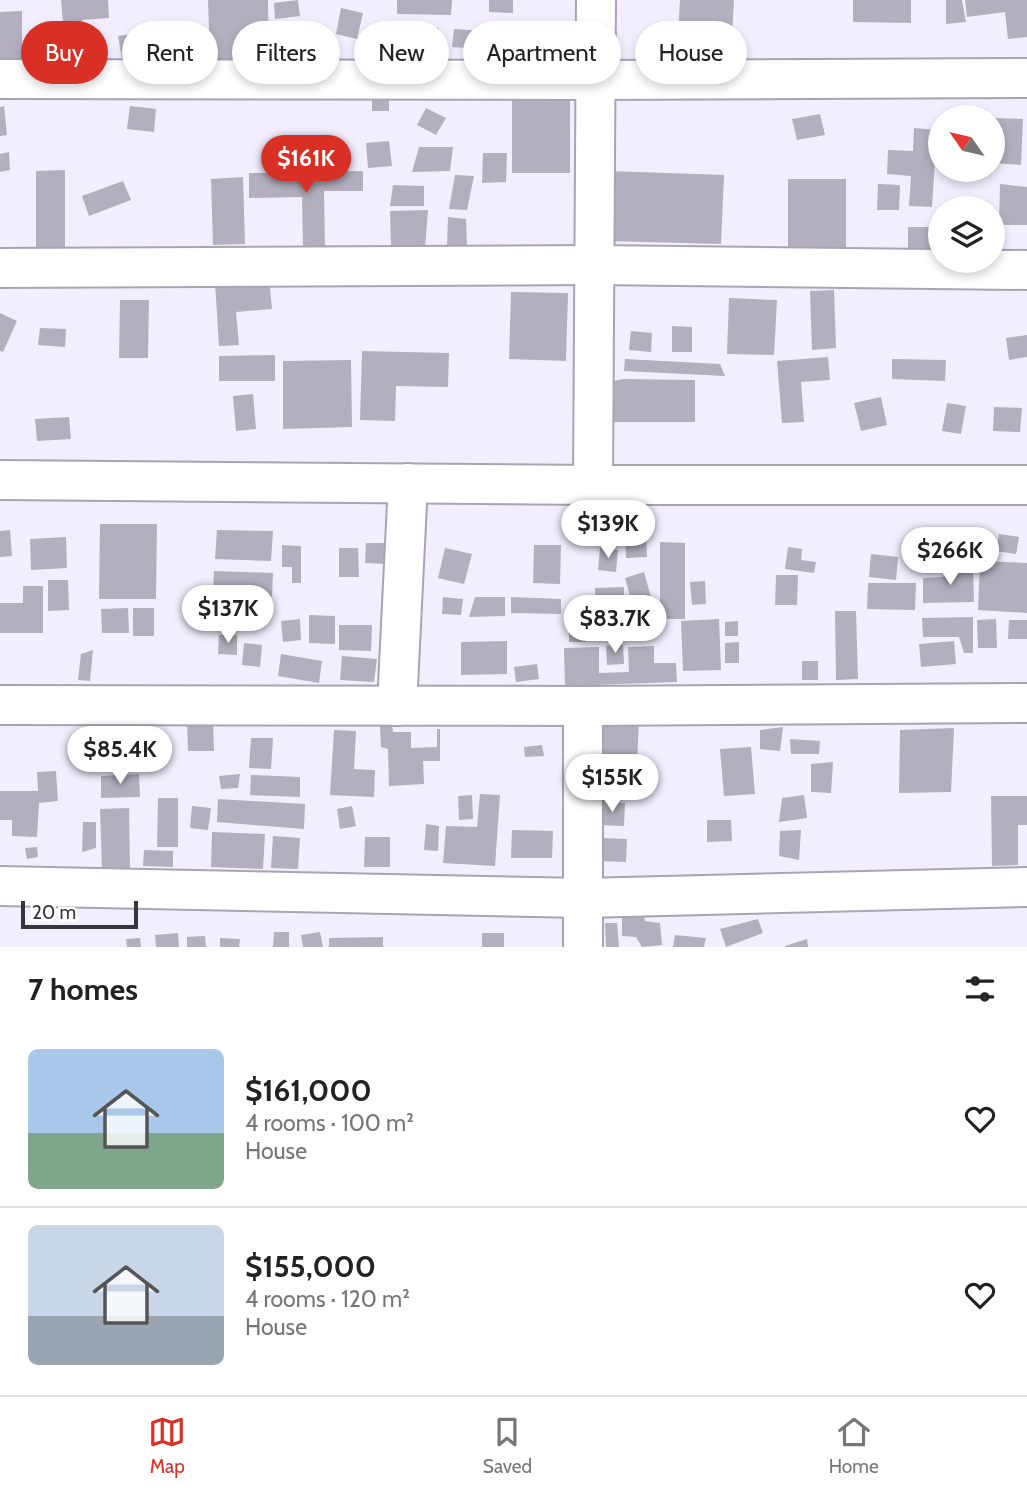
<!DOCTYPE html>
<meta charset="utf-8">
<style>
:root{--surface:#fff;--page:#f2f2f2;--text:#222;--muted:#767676;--line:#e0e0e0;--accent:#d93025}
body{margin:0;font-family:Cabin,sans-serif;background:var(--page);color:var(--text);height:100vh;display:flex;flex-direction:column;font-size:26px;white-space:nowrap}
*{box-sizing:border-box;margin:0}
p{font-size:23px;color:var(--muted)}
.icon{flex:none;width:38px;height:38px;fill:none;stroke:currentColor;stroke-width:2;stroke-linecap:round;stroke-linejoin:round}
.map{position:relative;height:947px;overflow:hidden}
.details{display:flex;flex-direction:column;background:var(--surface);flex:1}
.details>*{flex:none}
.top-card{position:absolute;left:21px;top:21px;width:985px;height:63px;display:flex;gap:14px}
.needle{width:46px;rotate:304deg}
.controls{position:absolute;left:928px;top:105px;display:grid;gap:14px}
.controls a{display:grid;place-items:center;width:77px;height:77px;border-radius:50%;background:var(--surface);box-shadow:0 4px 10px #0003;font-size:35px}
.scale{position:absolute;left:21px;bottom:18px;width:117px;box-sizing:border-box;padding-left:7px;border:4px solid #37353b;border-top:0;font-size:19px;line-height:24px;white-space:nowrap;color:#37353b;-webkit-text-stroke:5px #fff;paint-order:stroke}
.price{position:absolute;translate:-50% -60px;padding:0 16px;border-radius:24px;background:#fff;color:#222;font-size:23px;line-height:46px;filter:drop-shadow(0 2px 4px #0008)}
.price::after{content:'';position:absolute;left:50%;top:42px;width:21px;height:16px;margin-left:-10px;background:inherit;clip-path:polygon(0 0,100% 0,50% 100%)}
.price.on{background:var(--accent);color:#fff}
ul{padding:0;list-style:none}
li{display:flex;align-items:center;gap:21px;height:175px;padding:0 28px}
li+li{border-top:2px solid var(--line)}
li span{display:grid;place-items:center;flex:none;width:196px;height:140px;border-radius:10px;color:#555}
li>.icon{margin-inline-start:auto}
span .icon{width:84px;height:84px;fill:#fffc;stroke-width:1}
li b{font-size:30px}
h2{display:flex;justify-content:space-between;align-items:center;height:84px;padding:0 28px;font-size:30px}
.tag{padding:0 24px;border-radius:32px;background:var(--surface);box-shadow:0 4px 10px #0003;font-size:24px;line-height:63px}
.tag.on{background:var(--accent);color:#fff}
.menu{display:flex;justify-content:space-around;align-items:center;height:98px;border-top:2px solid var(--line);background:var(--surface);font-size:19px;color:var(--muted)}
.menu a{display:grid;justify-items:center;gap:4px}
.menu .on{color:var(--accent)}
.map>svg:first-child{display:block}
</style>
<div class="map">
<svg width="1027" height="947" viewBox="0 0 1027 947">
<rect width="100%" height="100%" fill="#f2eefe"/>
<g fill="#b3afbe">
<polygon points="61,0 108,0 109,18 82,20 84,43 65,44"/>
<polygon points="208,0 268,0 269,58 210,60"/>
<polygon points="298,0 300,16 275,19 274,3"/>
<polygon points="397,0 452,0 451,15 397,14"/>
<polygon points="489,0 513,0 513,13 489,12"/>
<polygon points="680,0 734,0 731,53 677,50"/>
<polygon points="853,0 911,0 911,23 853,22"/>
<polygon points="946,0 962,0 966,22 946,24"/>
<polygon points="965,0 1027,0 1027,37 1008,39 1005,12 967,17"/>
<polygon points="341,8 363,13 357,39 336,34"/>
<polygon points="22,11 22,63 0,63 0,12"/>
<polygon points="399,23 439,28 435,65 395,60"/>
<polygon points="454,29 499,32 499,50 452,47"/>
<polygon points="144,32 147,55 122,59 118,36"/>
<polygon points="206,34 206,61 181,60 181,35"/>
<rect x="372" y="95" width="17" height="16"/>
<polygon points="570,98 570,173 512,173 512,99"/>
<polygon points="4,106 7,135 0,136 0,107"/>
<polygon points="130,106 156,109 154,132 127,129"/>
<polygon points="426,108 446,118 436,135 417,125"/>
<polygon points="820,114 825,135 797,140 792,119"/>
<polygon points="992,118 1023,119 1021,165 992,163"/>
<polygon points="914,128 937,130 932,207 909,206 911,176 887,174 888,150 913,151"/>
<polygon points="389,141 392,166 368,168 366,143"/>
<polygon points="419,147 453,147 450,171 412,172"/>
<polygon points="9,152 10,170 0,172 0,154"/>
<polygon points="483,153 507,153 506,182 482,183"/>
<polygon points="65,170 65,249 36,249 36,171"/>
<polygon points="363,171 363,191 324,191 325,248 303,249 302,197 249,198 249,173"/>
<polygon points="609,171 724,175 721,244 606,241"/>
<polygon points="455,175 474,176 467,210 449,209"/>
<polygon points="243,177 245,244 213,245 211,179"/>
<rect x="788" y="179" width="58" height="72"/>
<polygon points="123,181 131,200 89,216 82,196"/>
<polygon points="878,184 900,185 899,210 877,210"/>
<polygon points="1000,184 1027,187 1027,225 999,225"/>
<polygon points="393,185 424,186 424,206 390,206"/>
<polygon points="428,210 425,249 391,248 390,211"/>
<polygon points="448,217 466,219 467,247 447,247"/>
<polygon points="908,227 935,227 936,255 908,255"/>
<polygon points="269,278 272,309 236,312 239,345 219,346 215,282"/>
<polygon points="834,290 836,348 812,350 810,291"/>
<polygon points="511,292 568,293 566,361 509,359"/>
<polygon points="729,298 777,300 774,355 727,354"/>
<polygon points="120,300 149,300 148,358 119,358"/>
<polygon points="0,313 17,321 3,352 0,351"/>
<polygon points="672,326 692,327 692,352 672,352"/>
<polygon points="40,328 66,329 65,347 38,345"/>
<polygon points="631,331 652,333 651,352 629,350"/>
<polygon points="1027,335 1027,357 1009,360 1006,338"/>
<polygon points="362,351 449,353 448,387 396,386 395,421 360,420"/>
<polygon points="275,355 275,381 219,381 219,356"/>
<polygon points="828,357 830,380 801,382 804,422 782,423 777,361"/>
<polygon points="625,359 720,364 725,376 624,371"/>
<polygon points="892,359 946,360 945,381 892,379"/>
<polygon points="351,360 352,427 283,429 283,361"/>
<polygon points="624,379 695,380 695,422 613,422 613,381"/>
<polygon points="253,394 256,429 236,431 233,396"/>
<polygon points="881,397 887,425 861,431 854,403"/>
<polygon points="947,403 966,406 961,434 942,431"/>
<polygon points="994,407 1022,408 1020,432 993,431"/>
<polygon points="69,417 71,439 37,441 35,419"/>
<polygon points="100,524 157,524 156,599 99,599"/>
<polygon points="10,530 12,556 0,557 0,531"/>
<polygon points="217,530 273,531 271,561 215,559"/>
<polygon points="625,530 646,530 647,557 626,558"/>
<polygon points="999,534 1019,537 1016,554 996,551"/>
<polygon points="66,537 67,568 31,570 30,539"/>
<polygon points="939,538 937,564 916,562 918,541"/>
<polygon points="660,542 685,543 685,619 660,619"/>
<polygon points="366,543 388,543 388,564 365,563"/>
<polygon points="282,545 301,546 301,583 292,583 292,567 282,567"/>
<polygon points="534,545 561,545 560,584 533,583"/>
<polygon points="788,547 802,549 801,560 816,562 814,573 785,569"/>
<polygon points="339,548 358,548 359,577 339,577"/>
<polygon points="445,548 472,554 464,584 438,578"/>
<polygon points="600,548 618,550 616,572 598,570"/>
<polygon points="871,554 898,557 896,580 869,577"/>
<polygon points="980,561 1027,563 1027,613 978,610"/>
<polygon points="960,565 966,570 973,570 974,602 923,603 923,578 943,577 947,567"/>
<polygon points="214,571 273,573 272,597 213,594"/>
<polygon points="644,572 652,601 633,607 625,578"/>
<polygon points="776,575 798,575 797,605 775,605"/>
<polygon points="48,580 68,580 69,610 48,611"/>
<polygon points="705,581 706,604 692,605 690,582"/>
<polygon points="868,583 916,583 915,610 867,609"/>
<polygon points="23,586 43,586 43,633 0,633 0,603 23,603"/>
<polygon points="624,587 624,612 595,611 595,588"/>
<polygon points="443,597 463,599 461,615 442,614"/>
<polygon points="475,597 505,597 505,616 469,617"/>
<polygon points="511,597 561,599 561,614 511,613"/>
<polygon points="216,607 244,607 244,629 215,628"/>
<polygon points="128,608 129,633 102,633 101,609"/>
<rect x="133" y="608" width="21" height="28"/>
<polygon points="835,611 856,611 858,679 836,680"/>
<polygon points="309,615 335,616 335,644 309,643"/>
<polygon points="973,617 973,653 964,653 959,637 923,637 922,618"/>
<polygon points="300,619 301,640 283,642 281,621"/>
<polygon points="620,619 642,628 639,636 596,638 595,620"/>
<polygon points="719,619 721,670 683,671 681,621"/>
<polygon points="996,619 997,648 978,648 977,620"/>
<polygon points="1009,620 1027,620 1027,639 1008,639"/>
<polygon points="738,621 738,636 725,636 725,622"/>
<polygon points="586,622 586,642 569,642 569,623"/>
<polygon points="339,625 372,625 371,651 339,650"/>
<polygon points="219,635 237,635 237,655 218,654"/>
<polygon points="507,641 507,674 461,675 461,642"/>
<polygon points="954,641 956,664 921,667 919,644"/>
<polygon points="739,642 739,663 725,663 725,643"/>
<polygon points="244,643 262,645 260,667 242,665"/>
<polygon points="623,645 624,664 607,665 606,646"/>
<polygon points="654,646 654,663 676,663 677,682 565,686 564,648 599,647 599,673 629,672 628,647"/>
<polygon points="93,650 90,681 78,680 81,654"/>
<polygon points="281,654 322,661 319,683 278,676"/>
<polygon points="342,656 377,659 374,682 340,680"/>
<rect x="802" y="661" width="16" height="19"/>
<polygon points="537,664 539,679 516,682 514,667"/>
<polygon points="602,719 639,720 636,787 599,785"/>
<polygon points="213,722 214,751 188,751 187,723"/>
<polygon points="392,725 393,732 411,732 411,748 437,747 437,729 440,729 440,761 423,761 424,784 389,786 388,749 381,747 380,726"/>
<polygon points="783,727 780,751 760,749 760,730"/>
<polygon points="954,728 951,792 899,793 900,730"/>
<polygon points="334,730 356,731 354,769 375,770 374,797 330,795"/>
<polygon points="251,738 273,738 271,769 249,768"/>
<polygon points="790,739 820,741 819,754 791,754"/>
<polygon points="542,745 544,756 525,757 524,747"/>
<polygon points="751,747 755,794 724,796 720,749"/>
<polygon points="833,762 831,793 811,792 811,764"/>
<polygon points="56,771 58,801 39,803 37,837 12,836 12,820 0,820 0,791 38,791 37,772"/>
<polygon points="139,774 140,797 101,798 101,776"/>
<polygon points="240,774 238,788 221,789 219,776"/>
<polygon points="251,775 300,777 300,797 250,795"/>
<polygon points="480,794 500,795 495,866 443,863 446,826 477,827"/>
<polygon points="472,795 473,819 459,820 458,796"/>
<polygon points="804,795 807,818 779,822 782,798"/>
<polygon points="991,796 1027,796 1027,825 1018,825 1018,865 992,866"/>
<polygon points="158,798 178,798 178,847 157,847"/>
<polygon points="218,799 305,804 304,829 217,822"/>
<polygon points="601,802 625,803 624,826 600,825"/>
<polygon points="192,806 211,808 208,830 190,828"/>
<polygon points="352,806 356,826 340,829 337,809"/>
<polygon points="129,808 130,869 102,870 100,809"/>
<polygon points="707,820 731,820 732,841 707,842"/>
<polygon points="83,822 96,822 96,848 82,852"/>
<polygon points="426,824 439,826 438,851 424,850"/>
<polygon points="512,830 553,831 552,858 511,858"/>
<polygon points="801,830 799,860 779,856 780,831"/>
<polygon points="212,832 265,834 263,869 211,867"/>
<polygon points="273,836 300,838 298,869 271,868"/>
<polygon points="365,837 390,837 390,867 364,867"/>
<polygon points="600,838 627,839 626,862 599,861"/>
<polygon points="37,847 38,857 27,859 25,848"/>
<polygon points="144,850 173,851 173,867 143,866"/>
<polygon points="643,910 645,921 660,923 662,945 642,947 636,937 622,936 622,915"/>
<polygon points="758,919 763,933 726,947 720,929"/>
<polygon points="605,923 617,923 619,947 606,947"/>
<polygon points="274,932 289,932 289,947 273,947"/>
<polygon points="320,932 323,947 303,947 301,935"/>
<polygon points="178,933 179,947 156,947 155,935"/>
<rect x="482" y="933" width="22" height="14"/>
<polygon points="675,935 706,938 704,947 673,947"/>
<polygon points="205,936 206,947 187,947 187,937"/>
<polygon points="383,937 383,947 329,947 329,938"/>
<polygon points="140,938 141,947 127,947 126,939"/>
<polygon points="220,938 240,939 239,947 220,947"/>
<polygon points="807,939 808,947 785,947 785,946"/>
</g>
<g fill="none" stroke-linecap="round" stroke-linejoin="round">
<defs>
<g id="street">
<polyline points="0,79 596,80 1027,78"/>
<polyline points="0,268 595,265 1027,270"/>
<polyline points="0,480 593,485 1027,485"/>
<polyline points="593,485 596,0"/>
<polyline points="0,705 583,706 1027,703"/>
<polyline points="397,706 408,483"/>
<polyline points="0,886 583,898 1027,887"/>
<polyline points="583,947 583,706"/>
</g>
</defs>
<use href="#street" stroke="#a9a4b3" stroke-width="42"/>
<use href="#street" stroke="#fff" stroke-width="38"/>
</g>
</svg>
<div class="controls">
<a><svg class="needle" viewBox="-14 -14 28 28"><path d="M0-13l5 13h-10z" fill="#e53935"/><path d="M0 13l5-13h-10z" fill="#767676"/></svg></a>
<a><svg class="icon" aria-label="layers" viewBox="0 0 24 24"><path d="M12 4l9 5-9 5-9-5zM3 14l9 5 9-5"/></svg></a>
</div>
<div class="scale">20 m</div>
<b class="price on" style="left:306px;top:195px">$161K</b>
<b class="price" style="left:608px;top:560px">$139K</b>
<b class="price" style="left:950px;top:587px">$266K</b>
<b class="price" style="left:228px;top:645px">$137K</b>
<b class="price" style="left:615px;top:655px">$83.7K</b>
<b class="price" style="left:120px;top:786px">$85.4K</b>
<b class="price" style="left:612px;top:814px">$155K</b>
<div class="top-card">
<a class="tag on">Buy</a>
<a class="tag">Rent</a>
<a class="tag">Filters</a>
<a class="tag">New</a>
<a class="tag">Apartment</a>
<a class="tag">House</a>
</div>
</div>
<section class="details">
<h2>7 homes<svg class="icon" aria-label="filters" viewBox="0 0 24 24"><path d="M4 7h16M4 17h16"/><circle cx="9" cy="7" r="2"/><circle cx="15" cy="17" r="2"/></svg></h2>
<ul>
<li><span style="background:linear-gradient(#a9c7e8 60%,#7fa58c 0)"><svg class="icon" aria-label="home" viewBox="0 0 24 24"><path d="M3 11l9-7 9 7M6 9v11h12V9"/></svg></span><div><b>$161,000</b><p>4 rooms · 100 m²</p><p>House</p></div><svg class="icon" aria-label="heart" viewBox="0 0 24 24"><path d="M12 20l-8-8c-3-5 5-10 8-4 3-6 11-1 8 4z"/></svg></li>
<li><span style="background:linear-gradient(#c9d6e8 65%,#9aa5b1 0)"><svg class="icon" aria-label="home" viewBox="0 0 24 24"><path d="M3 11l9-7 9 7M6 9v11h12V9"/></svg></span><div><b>$155,000</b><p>4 rooms · 120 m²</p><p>House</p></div><svg class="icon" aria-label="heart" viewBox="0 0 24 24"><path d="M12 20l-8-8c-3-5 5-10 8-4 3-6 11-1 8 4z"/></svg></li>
</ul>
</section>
<nav class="menu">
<a class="on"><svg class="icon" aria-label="map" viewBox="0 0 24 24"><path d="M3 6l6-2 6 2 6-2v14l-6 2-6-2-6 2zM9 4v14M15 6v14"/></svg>Map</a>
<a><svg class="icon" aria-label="saved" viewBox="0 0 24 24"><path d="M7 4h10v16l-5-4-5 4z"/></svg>Saved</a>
<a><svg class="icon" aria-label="home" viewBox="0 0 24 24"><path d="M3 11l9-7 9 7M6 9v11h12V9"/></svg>Home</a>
</nav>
